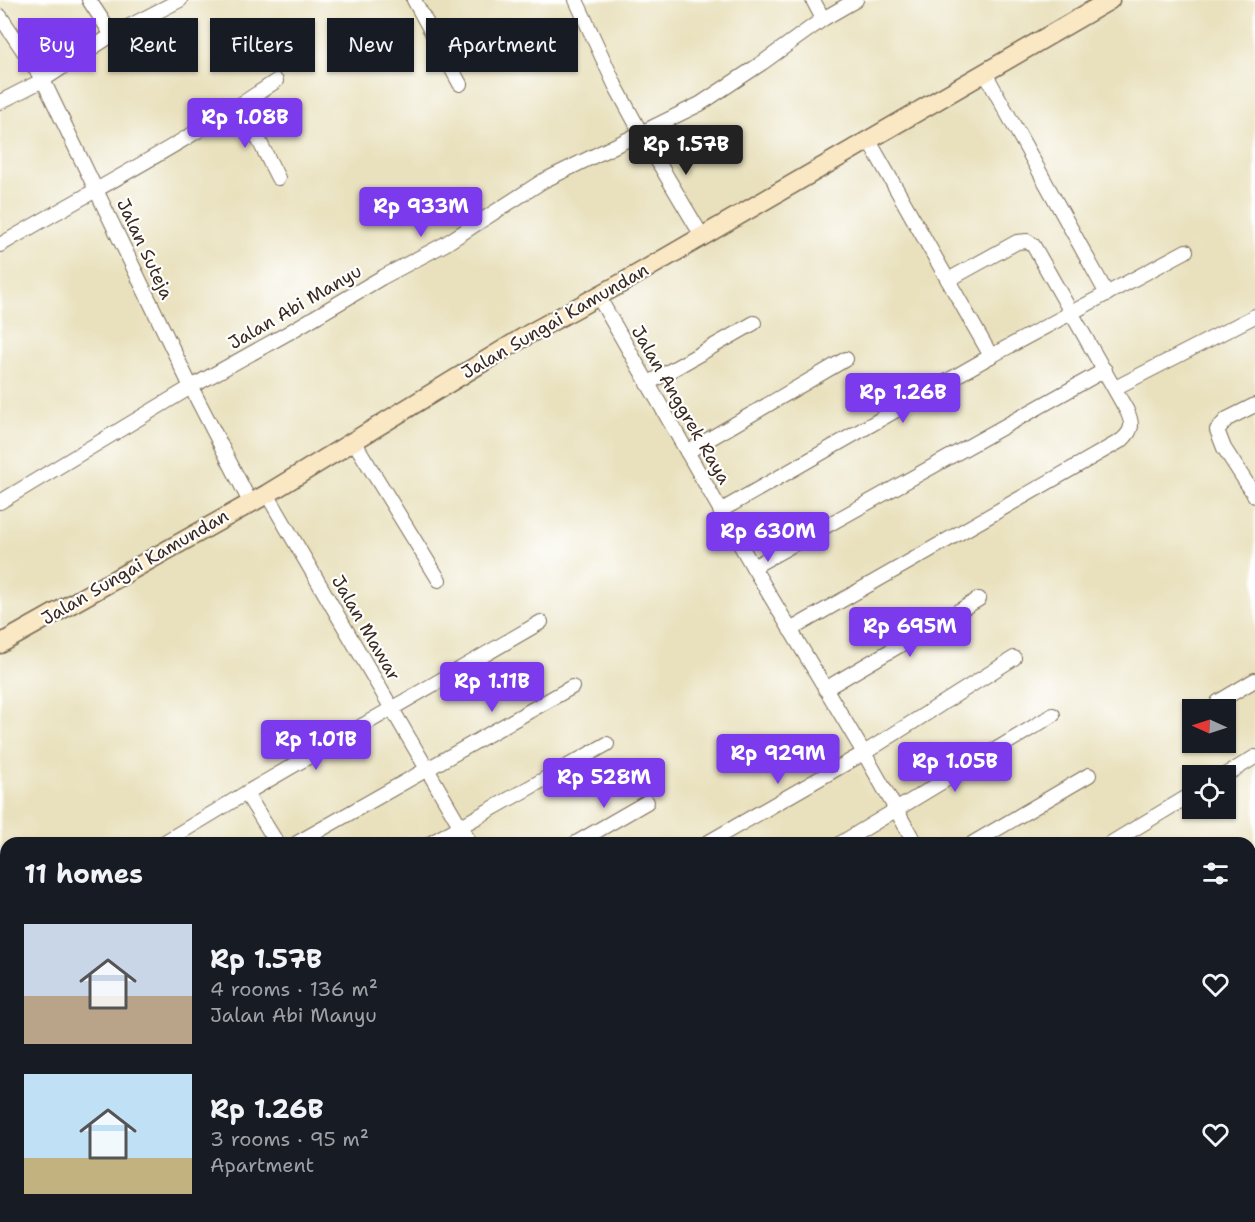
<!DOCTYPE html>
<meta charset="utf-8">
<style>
:root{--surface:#171b24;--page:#20242c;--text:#f1f3f6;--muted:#9ea1a6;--accent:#7c3aed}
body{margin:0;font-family:"Shantell Sans",sans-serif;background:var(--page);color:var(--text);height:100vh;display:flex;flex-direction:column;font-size:22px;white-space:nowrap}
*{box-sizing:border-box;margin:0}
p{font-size:20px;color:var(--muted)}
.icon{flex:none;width:33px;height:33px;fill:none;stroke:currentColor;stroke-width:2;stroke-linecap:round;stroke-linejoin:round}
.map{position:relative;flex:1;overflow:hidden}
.drawer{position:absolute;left:0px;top:837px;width:1256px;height:386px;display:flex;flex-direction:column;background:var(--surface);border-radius:18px 18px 0 0;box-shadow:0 2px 4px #0004}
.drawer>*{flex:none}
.guide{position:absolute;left:18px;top:18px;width:600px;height:54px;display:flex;gap:12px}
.needle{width:39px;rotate:273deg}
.buttons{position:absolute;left:1182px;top:699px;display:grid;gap:12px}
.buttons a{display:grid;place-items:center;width:54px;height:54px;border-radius:0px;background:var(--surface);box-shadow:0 2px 4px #0004;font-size:30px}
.price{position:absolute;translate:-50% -51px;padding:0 14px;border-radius:6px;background:var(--accent);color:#fff;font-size:20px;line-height:39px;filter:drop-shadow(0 2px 3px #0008)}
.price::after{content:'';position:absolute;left:50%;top:36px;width:18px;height:14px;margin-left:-9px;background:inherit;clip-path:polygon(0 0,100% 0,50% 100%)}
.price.active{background:#222;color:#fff}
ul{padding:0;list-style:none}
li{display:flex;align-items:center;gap:18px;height:150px;padding:0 24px}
li span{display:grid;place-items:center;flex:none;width:168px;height:120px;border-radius:0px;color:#555}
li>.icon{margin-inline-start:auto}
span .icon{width:72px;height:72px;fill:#fffc;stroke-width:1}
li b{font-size:26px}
h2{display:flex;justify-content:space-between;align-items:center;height:72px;padding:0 24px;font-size:26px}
.chip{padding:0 21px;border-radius:0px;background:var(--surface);box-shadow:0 2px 4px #0004;font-size:21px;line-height:54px}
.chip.active{background:var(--accent);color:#fff}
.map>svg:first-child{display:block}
</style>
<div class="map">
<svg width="1255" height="1222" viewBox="0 0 1255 1222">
<rect width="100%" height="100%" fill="#fff"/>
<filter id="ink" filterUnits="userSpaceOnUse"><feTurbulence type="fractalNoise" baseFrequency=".0167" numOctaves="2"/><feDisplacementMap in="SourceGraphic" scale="12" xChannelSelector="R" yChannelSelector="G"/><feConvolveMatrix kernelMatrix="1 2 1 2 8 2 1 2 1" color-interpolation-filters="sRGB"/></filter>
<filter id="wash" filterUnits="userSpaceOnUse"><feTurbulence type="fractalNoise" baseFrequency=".008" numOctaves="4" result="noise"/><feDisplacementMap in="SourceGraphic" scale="24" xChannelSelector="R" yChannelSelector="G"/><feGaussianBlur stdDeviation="1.35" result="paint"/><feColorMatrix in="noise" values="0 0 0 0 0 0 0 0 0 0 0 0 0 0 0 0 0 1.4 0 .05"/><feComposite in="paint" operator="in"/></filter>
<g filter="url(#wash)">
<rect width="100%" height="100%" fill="#e9e1be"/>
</g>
<g filter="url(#ink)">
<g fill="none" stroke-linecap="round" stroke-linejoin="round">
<defs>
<g id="street">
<polyline points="89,0 112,35"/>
<polyline points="414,0 460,84"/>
<polyline points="576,0 615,85 641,133 702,236"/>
<polyline points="813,0 823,19"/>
<polyline points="0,16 43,80 191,387 250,502"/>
<polyline points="985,73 1107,294"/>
<polyline points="0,102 43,80 112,35 180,0"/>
<polyline points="241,105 278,178"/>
<polyline points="868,139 991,356"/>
<path d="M0 245C92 191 188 141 276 81"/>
<polyline points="598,296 753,567 864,753 915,843"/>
<polyline points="647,384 754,323"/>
<polyline points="1115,388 1255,316"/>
<polyline points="1255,405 1227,419 1217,430 1224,448 1255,496"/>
<polyline points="353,440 439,580"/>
<polyline points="687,452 846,359"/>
<polyline points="267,494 470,843"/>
<polyline points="0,502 191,387 288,333 381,278 445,244 543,181 700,104 762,63 823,19 856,0"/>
<polyline points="720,511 991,356 1186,251"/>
<polyline points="753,567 1105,370"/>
<path d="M790 630 1122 440C1133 430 1133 424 1127 411L1033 245 1027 241 1017 242 948 280"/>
<polyline points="825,689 979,599"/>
<polyline points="1218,702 1255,680"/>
<polyline points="1224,776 1255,757"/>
<polyline points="163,843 246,793"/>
<polyline points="277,843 246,793 541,622"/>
<polyline points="297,843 572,687"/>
<polyline points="431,843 607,744"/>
<polyline points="576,843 647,802"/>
<polyline points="707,843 864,753 1014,658"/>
<polyline points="841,843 1053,715"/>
<polyline points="973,843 1089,775"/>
<polyline points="1111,843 1192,794"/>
<polyline points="1250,921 1255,918"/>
<polyline points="0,974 6,970"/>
<polyline points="1250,1001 1255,997"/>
<polyline points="0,1054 6,1050"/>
<polyline points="1250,1080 1255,1077"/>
<polyline points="0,1133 6,1143"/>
<polyline points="51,1216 54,1222"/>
<polyline points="504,1216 507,1222"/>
<polyline points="755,1216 759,1222"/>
<polyline points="1131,1216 1135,1222"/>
<polyline points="1196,1216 1200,1222"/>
<polyline points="65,1222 74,1216"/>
<polyline points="204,1222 213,1216"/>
<polyline points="331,1222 341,1216"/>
<polyline points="465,1222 474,1216"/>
<polyline points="596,1222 605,1216"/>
<polyline points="735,1222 744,1216"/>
<polyline points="870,1222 879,1216"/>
<polyline points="1007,1222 1016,1216"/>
</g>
<polyline id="secondary" points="0,644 267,494 529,334 622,283 1110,0"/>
</defs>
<use href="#street" stroke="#786a56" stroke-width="16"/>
<use href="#secondary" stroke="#786a56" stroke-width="21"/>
<use href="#street" stroke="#fff" stroke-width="14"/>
<use href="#secondary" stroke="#fae7c3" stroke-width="18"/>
</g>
</g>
<g text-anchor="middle" stroke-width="4.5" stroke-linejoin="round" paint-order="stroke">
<g font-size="18" fill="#3b2a1e" stroke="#fff">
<text transform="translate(145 249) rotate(65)" y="6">Jalan Suteja</text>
<text transform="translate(295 307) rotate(-30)" y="6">Jalan Abi Manyu</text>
<text transform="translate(555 321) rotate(-30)" y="6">Jalan Sungai Kamundan</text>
<text transform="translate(681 405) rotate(60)" y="6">Jalan Anggrek Raya</text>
<text transform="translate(135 567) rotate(-30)" y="6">Jalan Sungai Kamundan</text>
<text transform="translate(366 628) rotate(60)" y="6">Jalan Mawar</text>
</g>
</g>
</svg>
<div class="buttons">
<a><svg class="needle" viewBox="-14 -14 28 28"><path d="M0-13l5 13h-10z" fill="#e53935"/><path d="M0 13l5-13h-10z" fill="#9ea1a6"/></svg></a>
<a><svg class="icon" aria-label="locate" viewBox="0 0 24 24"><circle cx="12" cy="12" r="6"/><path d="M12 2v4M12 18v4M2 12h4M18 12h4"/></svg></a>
</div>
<b class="price" style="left:245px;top:149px">Rp 1.08B</b>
<b class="price active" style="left:686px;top:176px">Rp 1.57B</b>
<b class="price" style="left:421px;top:238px">Rp 933M</b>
<b class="price" style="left:903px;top:424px">Rp 1.26B</b>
<b class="price" style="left:768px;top:563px">Rp 630M</b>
<b class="price" style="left:910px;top:658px">Rp 695M</b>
<b class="price" style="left:492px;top:713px">Rp 1.11B</b>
<b class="price" style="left:316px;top:771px">Rp 1.01B</b>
<b class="price" style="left:778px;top:785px">Rp 929M</b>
<b class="price" style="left:955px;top:793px">Rp 1.05B</b>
<b class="price" style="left:604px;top:809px">Rp 528M</b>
<div class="guide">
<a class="chip active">Buy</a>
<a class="chip">Rent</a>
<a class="chip">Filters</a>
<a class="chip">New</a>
<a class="chip">Apartment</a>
</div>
<section class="drawer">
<h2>11 homes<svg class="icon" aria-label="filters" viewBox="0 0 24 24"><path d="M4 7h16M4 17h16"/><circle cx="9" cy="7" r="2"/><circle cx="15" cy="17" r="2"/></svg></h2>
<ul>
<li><span style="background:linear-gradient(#c9d6e8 60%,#b9a48a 0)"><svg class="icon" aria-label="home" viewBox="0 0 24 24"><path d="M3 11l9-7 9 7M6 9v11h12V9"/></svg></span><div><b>Rp 1.57B</b><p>4 rooms · 136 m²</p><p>Jalan Abi Manyu</p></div><svg class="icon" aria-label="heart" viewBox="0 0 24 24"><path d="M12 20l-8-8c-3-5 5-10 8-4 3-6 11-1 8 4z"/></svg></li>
<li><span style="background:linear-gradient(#bfe0f5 70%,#c2b280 0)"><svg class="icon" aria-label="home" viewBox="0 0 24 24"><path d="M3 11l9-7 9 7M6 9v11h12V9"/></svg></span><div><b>Rp 1.26B</b><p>3 rooms · 95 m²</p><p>Apartment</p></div><svg class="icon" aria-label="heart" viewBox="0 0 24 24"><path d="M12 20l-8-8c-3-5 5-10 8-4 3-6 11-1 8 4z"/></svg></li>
</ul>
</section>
</div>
